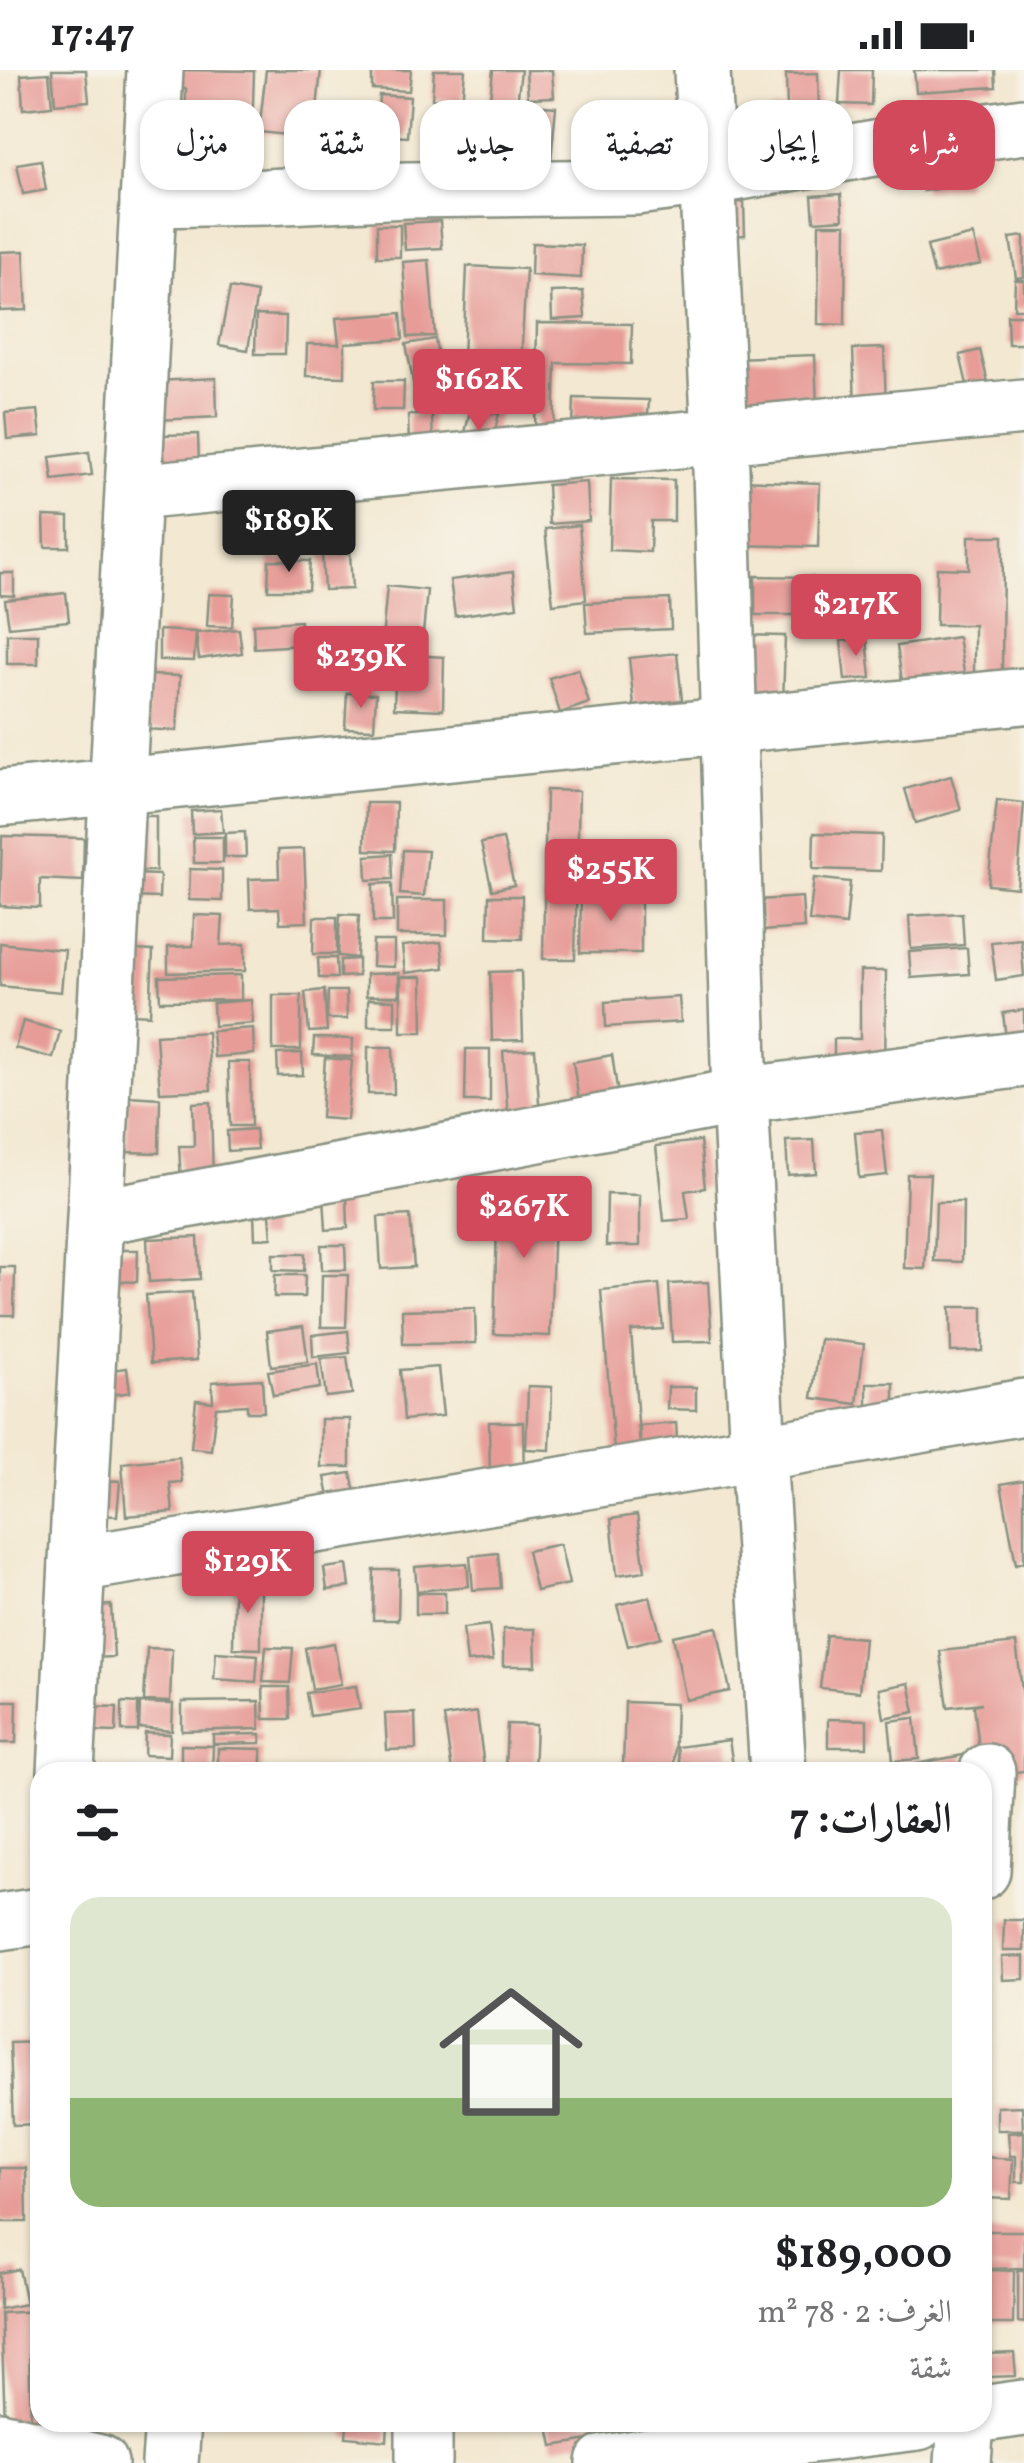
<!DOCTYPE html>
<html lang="ar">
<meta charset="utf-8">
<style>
:root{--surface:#fff;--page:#f2f2f2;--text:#202124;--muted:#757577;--accent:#d1495b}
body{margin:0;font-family:Vollkorn,Amiri,serif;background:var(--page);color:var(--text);direction:rtl;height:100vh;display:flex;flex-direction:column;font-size:38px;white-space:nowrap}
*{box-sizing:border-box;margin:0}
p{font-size:32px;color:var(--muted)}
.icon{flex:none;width:55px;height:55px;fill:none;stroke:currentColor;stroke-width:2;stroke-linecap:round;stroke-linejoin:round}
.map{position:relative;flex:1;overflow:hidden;direction:ltr}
.side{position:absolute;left:30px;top:1692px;width:962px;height:670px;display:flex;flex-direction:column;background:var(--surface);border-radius:30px;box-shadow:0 2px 8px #0004;direction:rtl}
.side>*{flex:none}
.top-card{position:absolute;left:30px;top:30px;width:965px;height:90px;direction:rtl;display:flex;gap:20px}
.price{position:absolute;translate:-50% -85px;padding:0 22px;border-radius:10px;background:var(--accent);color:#fff;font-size:32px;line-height:65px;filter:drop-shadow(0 2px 5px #0008)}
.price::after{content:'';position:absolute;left:50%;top:60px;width:30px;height:22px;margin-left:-15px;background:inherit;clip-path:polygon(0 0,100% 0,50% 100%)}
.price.selected{background:#222;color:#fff}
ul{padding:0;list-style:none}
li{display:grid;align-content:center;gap:20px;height:530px;padding:0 40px}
li span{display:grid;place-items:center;height:310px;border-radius:30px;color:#555}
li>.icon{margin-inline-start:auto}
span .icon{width:180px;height:180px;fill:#fffc;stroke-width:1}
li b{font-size:42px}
h2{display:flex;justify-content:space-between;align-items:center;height:120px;padding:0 40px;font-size:42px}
.chip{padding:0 35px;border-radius:30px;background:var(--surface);box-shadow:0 2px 8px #0004;font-size:35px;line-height:90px}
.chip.selected{background:var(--accent);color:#fff}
.status{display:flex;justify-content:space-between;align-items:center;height:70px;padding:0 50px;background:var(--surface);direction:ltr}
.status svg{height:28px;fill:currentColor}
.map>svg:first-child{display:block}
</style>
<div class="status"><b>17:47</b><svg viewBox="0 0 49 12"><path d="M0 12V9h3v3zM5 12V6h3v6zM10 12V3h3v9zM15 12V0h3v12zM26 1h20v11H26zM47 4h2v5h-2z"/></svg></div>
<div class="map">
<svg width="1024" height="2393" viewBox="0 0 1024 2393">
<rect width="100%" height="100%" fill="#f7f3e8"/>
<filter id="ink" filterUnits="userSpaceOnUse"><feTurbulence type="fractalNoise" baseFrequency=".01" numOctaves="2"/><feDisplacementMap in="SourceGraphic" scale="20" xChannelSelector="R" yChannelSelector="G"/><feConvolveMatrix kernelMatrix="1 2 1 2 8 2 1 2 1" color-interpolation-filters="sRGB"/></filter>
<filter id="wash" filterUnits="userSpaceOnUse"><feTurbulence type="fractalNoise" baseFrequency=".0048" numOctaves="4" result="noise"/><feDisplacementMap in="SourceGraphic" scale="40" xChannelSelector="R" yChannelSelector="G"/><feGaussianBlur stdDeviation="2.25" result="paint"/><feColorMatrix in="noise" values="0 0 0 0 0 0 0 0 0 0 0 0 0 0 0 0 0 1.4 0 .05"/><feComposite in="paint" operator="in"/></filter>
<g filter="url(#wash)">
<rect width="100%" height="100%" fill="#f3e8d1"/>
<g id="blocks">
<g fill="#e79c98">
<polygon points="52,0 86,0 89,31 55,34"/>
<polygon points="176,0 254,1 252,68 185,66 186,19 175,18"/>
<polygon points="266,0 321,0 314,68 259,62"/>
<polygon points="372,0 411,0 409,21 372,19"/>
<polygon points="434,0 465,0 462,32 432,29"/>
<polygon points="493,0 521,0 517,34 556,37 551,91 484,84"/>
<polygon points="526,0 552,0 554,27 528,28"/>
<polygon points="841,0 872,0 871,35 839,34"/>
<polygon points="914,0 995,0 996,17 916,22"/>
<polygon points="49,3 52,36 23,39 21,5"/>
<polygon points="818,3 819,39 839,39 840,69 772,70 771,40 787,40 786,4"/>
<polygon points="379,25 410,27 407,67 377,65"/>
<polygon points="764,43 773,83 746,89 737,50"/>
<polygon points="229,70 233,101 199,105 196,74"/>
<polygon points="963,88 966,115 923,121 919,94"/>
<polygon points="41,90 46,120 23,124 17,94"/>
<polygon points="841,124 843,149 814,151 812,126"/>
<polygon points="744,132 745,165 723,166 722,133"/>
<polygon points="440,151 442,178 405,180 403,153"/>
<polygon points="819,154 846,154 845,255 818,254"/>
<rect x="377" y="155" width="23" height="32"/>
<polygon points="973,165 981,194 934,204 927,176"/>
<polygon points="1024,166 1024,207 1016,208 1010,168"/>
<polygon points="532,173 582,175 581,208 531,205"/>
<polygon points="24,181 27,240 0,241 0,182"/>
<polygon points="429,190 435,266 408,267 403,192"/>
<polygon points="467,196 526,199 520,313 462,310"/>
<polygon points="1015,210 1024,210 1024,239 1014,239"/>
<polygon points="230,218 257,223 248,280 219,275"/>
<polygon points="583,221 585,248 552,250 551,222"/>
<polygon points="401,243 403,269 345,273 345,307 306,306 307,274 339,274 336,248"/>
<polygon points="256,245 286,246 285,284 255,284"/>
<polygon points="1007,245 1024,245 1024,274 1008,274"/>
<polygon points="537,253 632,254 631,294 556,293 554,363 535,363"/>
<polygon points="435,269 442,312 414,317 406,274"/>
<polygon points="884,278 886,336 855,337 853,279"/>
<polygon points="980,280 989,317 969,323 960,285"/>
<polygon points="815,285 817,339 737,362 734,288"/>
<polygon points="216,308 217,347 158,350 156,311"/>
<polygon points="374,311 404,311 403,340 373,340"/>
<polygon points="574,328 649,330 647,359 573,357"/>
<polygon points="471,337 499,344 487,391 460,384"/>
<polygon points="38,340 41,366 7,369 5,343"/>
<polygon points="408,345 432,345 433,374 409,374"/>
<polygon points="198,364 199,397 165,398 163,365"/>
<polygon points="89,382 92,405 53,410 50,387"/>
<polygon points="611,409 674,410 674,451 651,451 650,482 609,480"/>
<polygon points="737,410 820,413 818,477 736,475"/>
<polygon points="587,412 589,451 549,454 547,415"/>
<polygon points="44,446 69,447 69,477 45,477"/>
<polygon points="579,455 586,530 553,534 545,459"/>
<polygon points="969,466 1003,466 1002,607 974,607 974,555 936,555 937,498 969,499"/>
<polygon points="350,483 352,519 324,520 322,485"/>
<polygon points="269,490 310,491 308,520 268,520"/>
<polygon points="513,502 517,537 455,546 450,510"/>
<polygon points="0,503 14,503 14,526 0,525"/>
<polygon points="755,506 812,507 812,545 755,545"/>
<polygon points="387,516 427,520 422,575 382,570"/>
<polygon points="66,523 69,551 9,557 5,530"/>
<polygon points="209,524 234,525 232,557 207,556"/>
<polygon points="670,529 671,559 587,563 585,533"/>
<polygon points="300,551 301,575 254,578 253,554"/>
<polygon points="239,559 242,583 199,589 196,563"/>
<polygon points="159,560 196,562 194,591 159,590"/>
<rect x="7" y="564" width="31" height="30"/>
<polygon points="738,565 785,566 783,637 737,636"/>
<polygon points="958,567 965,608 903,618 897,576"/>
<polygon points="867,568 871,608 845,610 841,571"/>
<polygon points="350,579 382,580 381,616 350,616"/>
<polygon points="677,583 682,630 634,636 629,588"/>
<polygon points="396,584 444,587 443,640 394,638"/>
<polygon points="578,599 589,633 560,643 549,608"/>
<polygon points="150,605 180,606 177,661 146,659"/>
<polygon points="347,623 376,624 374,659 345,658"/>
<polygon points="951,706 961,740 915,753 905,719"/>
<polygon points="546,720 579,721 575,889 543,889"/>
<polygon points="997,730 1024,733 1017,818 988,815"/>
<polygon points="366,733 396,733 395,781 365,780"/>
<polygon points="221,739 223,762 192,764 191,741"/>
<rect x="121" y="746" width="35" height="55"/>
<polygon points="245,762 246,787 225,787 225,763"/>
<polygon points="814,763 882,765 881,801 813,799"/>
<polygon points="2,766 84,768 83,811 40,809 40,838 0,836"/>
<polygon points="193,767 223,767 223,793 194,793"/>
<polygon points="503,769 514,815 492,820 481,773"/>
<polygon points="304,779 307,852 280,853 279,838 250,839 249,809 279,808 278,780"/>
<polygon points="403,780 428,781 424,826 400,824"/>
<polygon points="392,784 393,809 367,810 366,786"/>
<polygon points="190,799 222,800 222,831 189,830"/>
<polygon points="132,804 160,805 159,828 131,827"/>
<polygon points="814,808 850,812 846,855 809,851"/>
<polygon points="392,813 393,852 373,852 373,814"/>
<polygon points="581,825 641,825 641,883 580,883"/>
<polygon points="489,826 522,826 522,869 488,868"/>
<polygon points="802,827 804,858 762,861 759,830"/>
<rect x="397" y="830" width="50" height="35"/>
<polygon points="962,843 964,875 911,879 909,846"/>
<polygon points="340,844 359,845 357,888 338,886"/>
<polygon points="194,845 223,846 221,875 245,874 245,901 168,903 168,877 193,876"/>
<polygon points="314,847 337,847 337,884 313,884"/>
<polygon points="1021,869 1024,906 996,910 991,872"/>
<polygon points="373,871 394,871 394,897 372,896"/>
<polygon points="441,872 444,898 405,903 402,876"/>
<polygon points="0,873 65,880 61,922 0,916"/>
<polygon points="967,878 969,904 911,908 909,882"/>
<polygon points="117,879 153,881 150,945 114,943"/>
<polygon points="318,888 336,888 337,908 319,908"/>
<polygon points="358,889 358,906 340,907 340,890"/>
<polygon points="521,901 523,970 492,971 490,902"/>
<polygon points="860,901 886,901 885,1011 834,1012 834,969 860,969"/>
<polygon points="399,903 399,926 366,926 366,904"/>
<polygon points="241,905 241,930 160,931 159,907"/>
<polygon points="401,907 422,907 423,962 401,962"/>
<polygon points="324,920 327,961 309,962 305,922"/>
<polygon points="328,921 346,921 347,949 327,949"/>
<rect x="273" y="925" width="28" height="55"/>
<polygon points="679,927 681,952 606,957 605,932"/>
<polygon points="368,929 395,930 395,956 368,956"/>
<polygon points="251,930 253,953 214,956 213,933"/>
<polygon points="1024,940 1024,976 1007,978 1003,943"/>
<polygon points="23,951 60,961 53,988 15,978"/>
<polygon points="253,958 254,984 214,987 212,961"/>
<polygon points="207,962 211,1020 160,1022 156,965"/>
<polygon points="314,968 353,969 352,987 313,985"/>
<polygon points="368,977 393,977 394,1024 368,1024"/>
<polygon points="466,979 490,979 490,1031 465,1031"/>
<polygon points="535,979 540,1045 508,1047 503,981"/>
<polygon points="302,983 303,1005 278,1006 277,984"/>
<polygon points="612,985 620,1038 581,1044 573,992"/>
<polygon points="325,988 352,990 347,1050 321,1048"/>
<polygon points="228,992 250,992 251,1056 230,1056"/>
<polygon points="127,1026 160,1028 159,1083 126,1082"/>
<polygon points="211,1032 213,1111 181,1112 179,1076 194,1076 193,1033"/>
<polygon points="255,1059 257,1079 228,1081 227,1061"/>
<polygon points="882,1060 887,1105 859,1108 855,1062"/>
<polygon points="814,1070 816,1103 788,1105 786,1071"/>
<polygon points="700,1071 705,1118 685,1121 689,1149 664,1151 656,1076"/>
<polygon points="907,1104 930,1104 925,1199 904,1198"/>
<polygon points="498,1116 555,1118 550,1266 494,1264"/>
<polygon points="607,1124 640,1125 640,1176 606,1176"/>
<polygon points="347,1126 348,1158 326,1160 324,1127"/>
<polygon points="936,1132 963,1132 962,1192 934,1191"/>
<polygon points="254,1144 270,1144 272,1168 255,1169"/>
<polygon points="410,1145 414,1197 381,1199 378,1147"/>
<polygon points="198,1167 200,1209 149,1212 147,1169"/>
<polygon points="321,1175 345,1175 346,1200 322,1200"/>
<polygon points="116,1180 138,1180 137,1212 115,1211"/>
<polygon points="273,1184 305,1184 304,1201 273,1200"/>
<polygon points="0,1197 15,1197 14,1245 0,1245"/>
<polygon points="275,1205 305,1205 304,1227 274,1227"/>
<polygon points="322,1205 348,1205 346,1257 321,1257"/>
<polygon points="708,1212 712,1271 672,1272 669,1214"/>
<polygon points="659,1214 663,1259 631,1261 640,1377 640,1356 676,1353 678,1383 616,1405 601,1220"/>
<polygon points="192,1222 197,1290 151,1293 146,1225"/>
<polygon points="950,1237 983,1237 983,1281 951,1282"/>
<polygon points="475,1238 476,1273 403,1274 402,1240"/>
<polygon points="303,1256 308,1292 271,1296 267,1261"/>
<polygon points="348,1261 350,1283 313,1287 312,1265"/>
<polygon points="820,1269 864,1274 857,1334 812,1328"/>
<polygon points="347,1287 352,1324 326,1327 321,1289"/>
<polygon points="317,1294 320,1318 273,1325 268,1301"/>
<polygon points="438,1297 443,1346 404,1350 400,1300"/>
<polygon points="127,1298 130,1322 107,1326 103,1301"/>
<polygon points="262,1309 264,1342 247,1342 247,1335 216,1337 211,1380 191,1378 196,1330 213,1332 212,1312"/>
<rect x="867" y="1313" width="27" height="38"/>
<polygon points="528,1316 552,1317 550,1380 526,1379"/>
<polygon points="668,1317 696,1317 696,1340 667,1339"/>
<rect x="321" y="1349" width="29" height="48"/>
<polygon points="489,1352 523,1352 524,1410 490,1411"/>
<polygon points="179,1387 182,1412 170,1413 173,1442 126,1446 122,1393"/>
<polygon points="351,1403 355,1422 329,1427 325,1407"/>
<polygon points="101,1410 120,1411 117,1446 99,1445"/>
<polygon points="1024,1410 1024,1492 1016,1494 1001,1414"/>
<polygon points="637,1445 645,1501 617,1505 611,1449"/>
<polygon points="560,1474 569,1514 536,1521 527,1481"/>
<polygon points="498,1483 501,1518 473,1520 470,1486"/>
<polygon points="467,1493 469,1516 417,1521 415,1497"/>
<polygon points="347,1495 350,1517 327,1520 324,1498"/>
<polygon points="374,1500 399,1500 398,1550 373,1550"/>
<polygon points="261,1509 261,1579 233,1578 234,1516"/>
<rect x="416" y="1523" width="29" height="21"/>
<polygon points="650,1527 661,1567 628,1576 617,1535"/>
<polygon points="111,1535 114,1587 90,1588 86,1537"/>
<polygon points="489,1555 493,1590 467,1592 463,1558"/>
<polygon points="717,1557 730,1621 686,1630 673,1566"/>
<polygon points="503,1559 535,1559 536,1596 503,1596"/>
<polygon points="826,1565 864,1568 859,1622 820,1618"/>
<polygon points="334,1573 341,1614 312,1619 305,1578"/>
<polygon points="1016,1573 1024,1635 1024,1701 982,1706 974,1635 982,1633 948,1637 940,1581"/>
<polygon points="266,1577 293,1578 290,1613 263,1612"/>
<polygon points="147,1578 172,1579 170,1632 144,1631"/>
<polygon points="216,1582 258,1585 256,1612 214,1609"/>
<polygon points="909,1613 915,1642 884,1648 879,1619"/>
<polygon points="356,1616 360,1639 310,1646 306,1623"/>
<polygon points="263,1617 289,1617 290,1649 264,1649"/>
<polygon points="0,1631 17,1631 16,1673 0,1673"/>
<polygon points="259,1631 260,1659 182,1661 182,1632"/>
<polygon points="122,1632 138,1633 138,1661 122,1661"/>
<polygon points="625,1632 676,1634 674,1698 623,1697"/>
<polygon points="140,1633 173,1634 172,1661 139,1658"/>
<polygon points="90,1636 117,1637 116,1662 89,1661"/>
<polygon points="477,1642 484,1697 452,1701 444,1647"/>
<polygon points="415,1643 416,1679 387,1680 385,1644"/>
<polygon points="915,1648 919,1689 893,1691 889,1651"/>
<polygon points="828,1649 867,1650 867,1677 828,1677"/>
<polygon points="507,1654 536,1655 534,1702 505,1702"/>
<polygon points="145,1663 170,1664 169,1686 144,1685"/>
<polygon points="261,1664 261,1673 213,1674 213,1665"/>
<polygon points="729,1670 734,1702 681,1702 677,1677"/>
<polygon points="181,1675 213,1676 212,1702 181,1702"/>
<polygon points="218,1678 262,1679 262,1702 218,1702"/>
<polygon points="963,1685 966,1702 890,1702 889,1699"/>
<polygon points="1004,1850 1024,1850 1024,1881 1003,1881"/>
<polygon points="1024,1886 1024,1909 1003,1910 1002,1887"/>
<polygon points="40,1972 40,2054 13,2055 10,1973"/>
<polygon points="1022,2036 1023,2060 997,2060 997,2037"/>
<polygon points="1024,2062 1024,2112 1016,2112 1016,2086 1010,2086 1008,2063"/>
<polygon points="982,2087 1013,2089 1011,2129 982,2128"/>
<polygon points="0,2098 26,2098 27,2152 0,2152"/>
<polygon points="987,2161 1024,2161 1024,2198 988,2199"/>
<polygon points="19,2199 26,2234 0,2239 0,2203"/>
<polygon points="988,2200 1014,2201 1013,2254 988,2254"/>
<polygon points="1018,2200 1024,2200 1024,2253 1018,2252"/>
<polygon points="40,2241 40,2275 29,2276 31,2352 5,2353 1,2243"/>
<polygon points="1014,2283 1016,2306 990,2307 989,2284"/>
<polygon points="359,2352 388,2352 387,2371 346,2367 347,2355 358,2356"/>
<polygon points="548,2352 650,2352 650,2360 553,2376"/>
</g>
</g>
</g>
<g filter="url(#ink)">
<use href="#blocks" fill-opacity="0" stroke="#899282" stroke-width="2.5"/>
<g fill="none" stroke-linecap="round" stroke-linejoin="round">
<defs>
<g id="minor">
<polyline points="702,0 720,367 740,1026 758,1383 778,1702"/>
<polyline points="148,129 265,127 407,120 636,117 706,108 897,74 1024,56"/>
<polyline points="134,422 1024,337"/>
<polyline points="0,728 1024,626"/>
<polyline points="96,1147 740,1026 1024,989"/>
<polyline points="77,1494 758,1383 1024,1337"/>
<polyline points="66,1702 155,0"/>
<polyline points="982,1801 987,1702"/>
<polyline points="0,1852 40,1846"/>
<polyline points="982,2344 1024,2338"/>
<polyline points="424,2352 424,2393"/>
<polyline points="0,2370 100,2393"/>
<polyline points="170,2393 173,2352"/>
<polyline points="605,2393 680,2381 918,2352"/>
<polyline points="963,2393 966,2352"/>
</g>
</defs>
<use href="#minor" stroke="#899282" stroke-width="60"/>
<use href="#minor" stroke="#fff" stroke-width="55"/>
</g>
</g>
</svg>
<b class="price" style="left:479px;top:364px">$162K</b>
<b class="price selected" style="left:289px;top:505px">$189K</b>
<b class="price" style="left:856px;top:589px">$217K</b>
<b class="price" style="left:361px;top:641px">$239K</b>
<b class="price" style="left:611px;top:854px">$255K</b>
<b class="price" style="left:524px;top:1191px">$267K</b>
<b class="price" style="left:248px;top:1546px">$129K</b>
<div class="top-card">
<a class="chip selected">شراء</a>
<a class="chip">إيجار</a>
<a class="chip">تصفية</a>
<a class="chip">جديد</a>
<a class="chip">شقة</a>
<a class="chip">منزل</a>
</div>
<section class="side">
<h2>العقارات: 7<svg class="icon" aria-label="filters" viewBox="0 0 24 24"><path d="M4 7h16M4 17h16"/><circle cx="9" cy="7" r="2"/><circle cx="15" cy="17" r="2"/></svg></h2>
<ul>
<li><span style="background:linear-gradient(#dfe7d0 65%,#8fb573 0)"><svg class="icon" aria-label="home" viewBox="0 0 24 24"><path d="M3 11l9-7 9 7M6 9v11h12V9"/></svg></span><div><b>$189,000</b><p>الغرف: 2 · 78 m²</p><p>شقة</p></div></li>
</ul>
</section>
</div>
